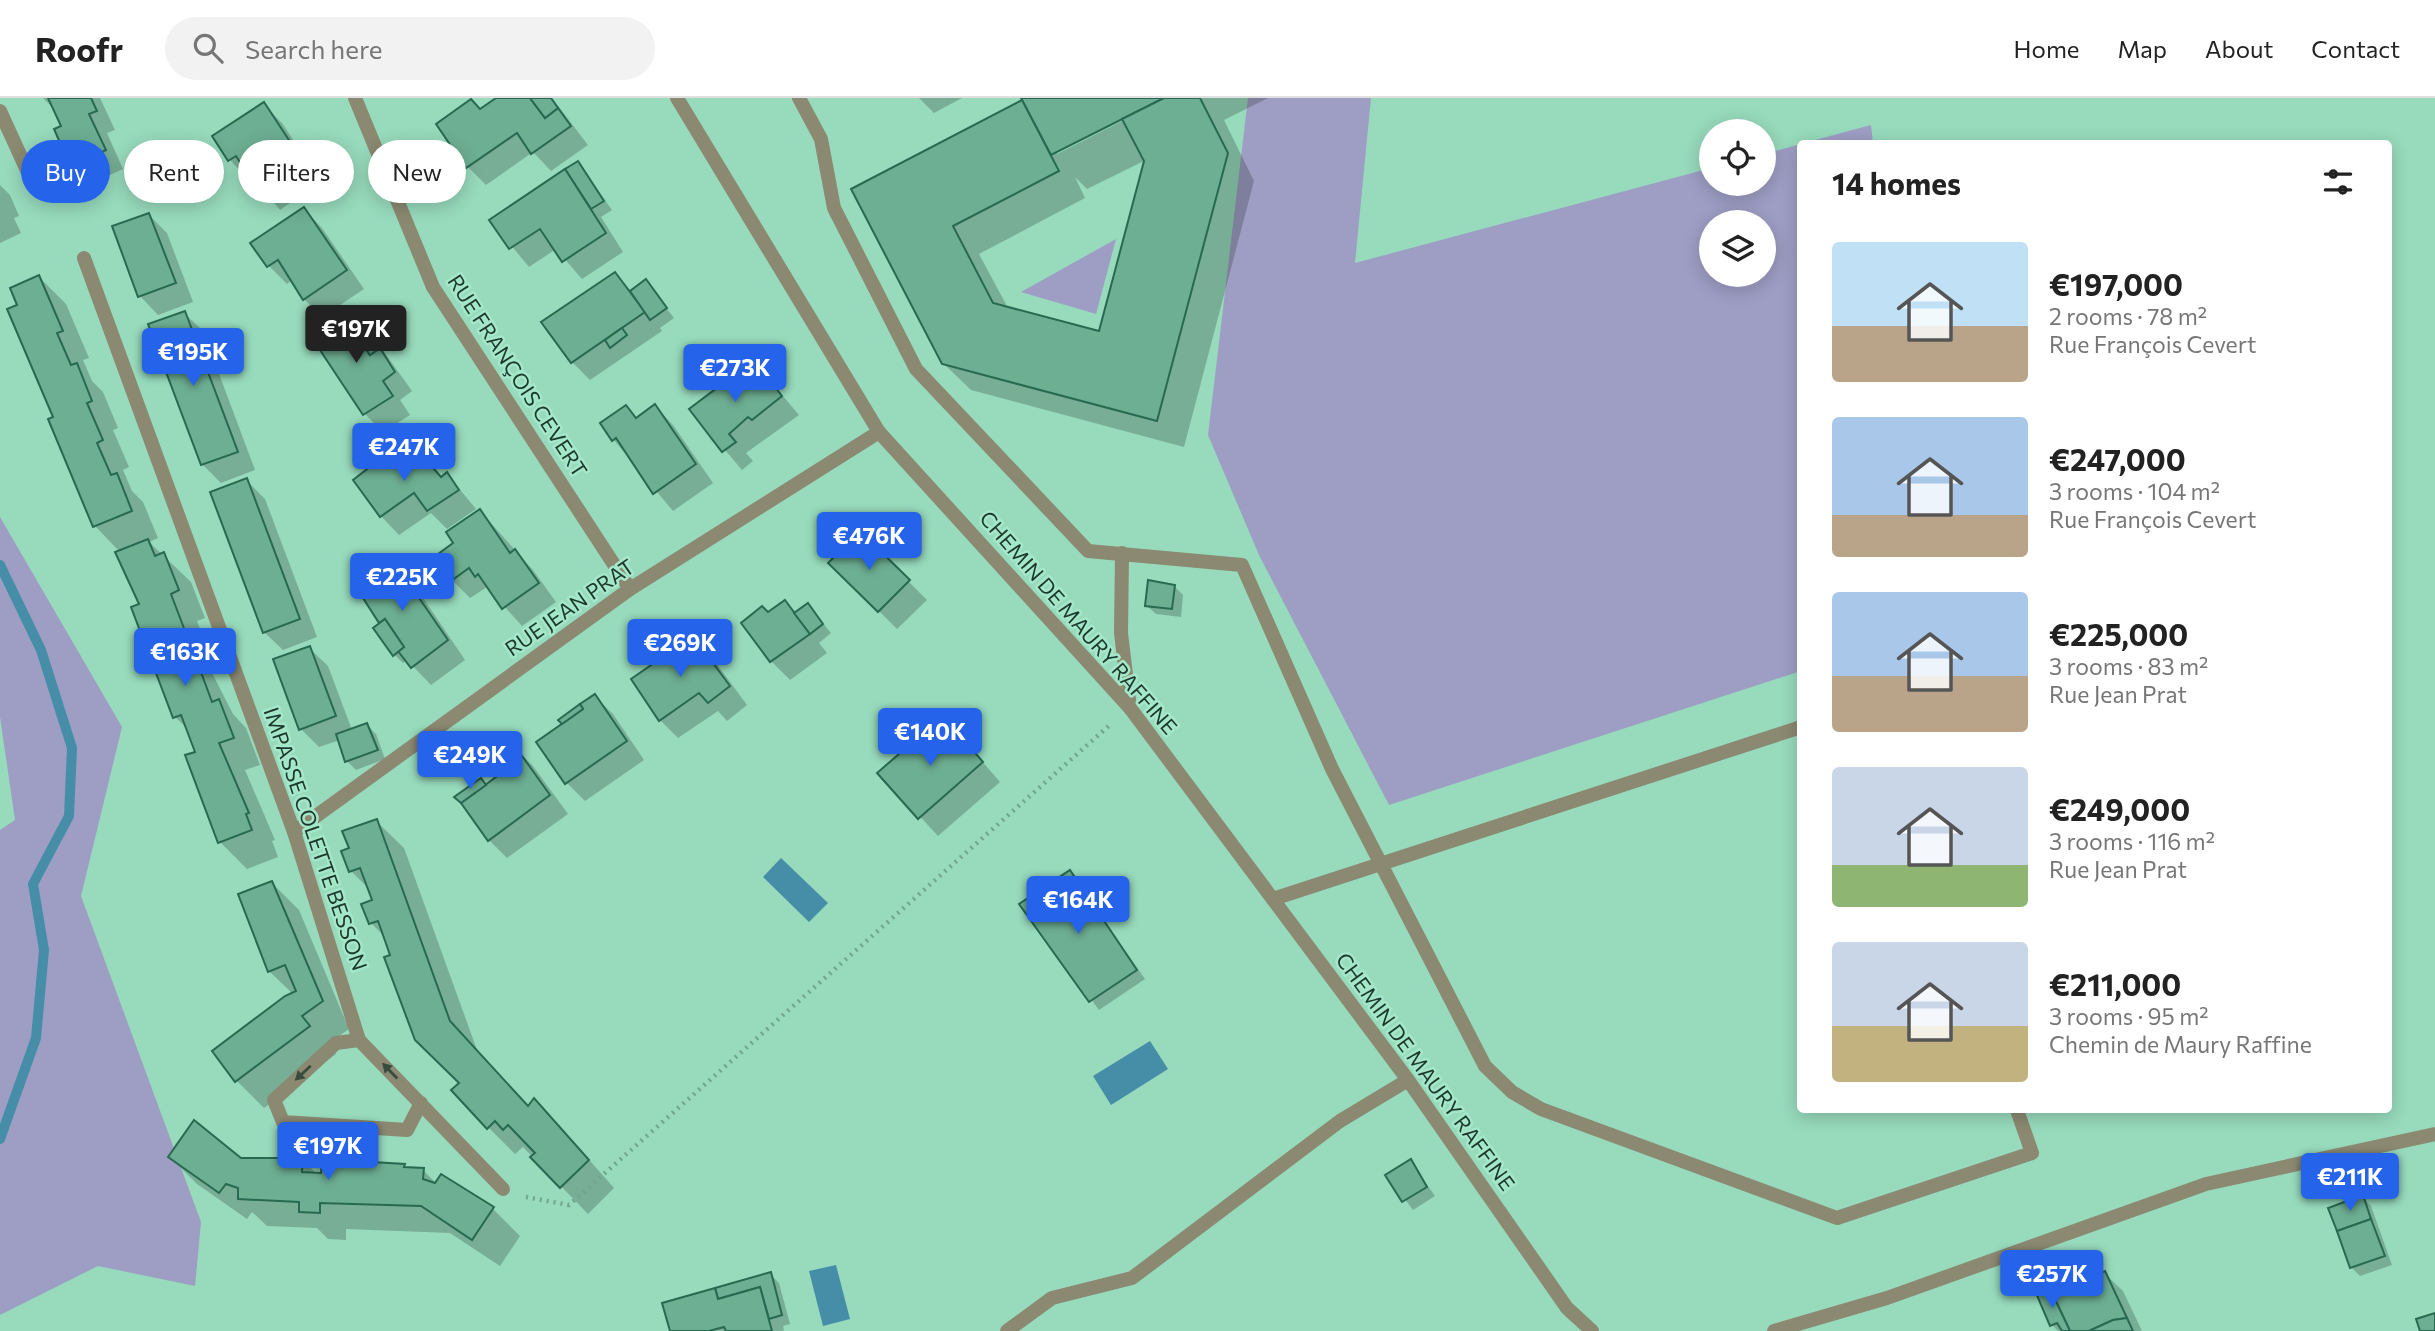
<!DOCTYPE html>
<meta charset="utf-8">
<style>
:root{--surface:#fff;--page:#f2f2f2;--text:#222;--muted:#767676;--line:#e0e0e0;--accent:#2563eb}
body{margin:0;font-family:Commissioner,sans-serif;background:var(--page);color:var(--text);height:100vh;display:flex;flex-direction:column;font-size:26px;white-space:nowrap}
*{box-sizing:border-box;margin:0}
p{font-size:23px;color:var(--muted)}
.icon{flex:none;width:38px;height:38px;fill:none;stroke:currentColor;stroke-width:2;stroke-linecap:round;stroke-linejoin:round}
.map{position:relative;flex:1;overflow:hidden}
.panel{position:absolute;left:1797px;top:42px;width:595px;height:973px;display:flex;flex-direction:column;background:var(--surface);border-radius:7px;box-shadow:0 4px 18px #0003}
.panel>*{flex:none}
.hud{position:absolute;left:21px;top:42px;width:665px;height:63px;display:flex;gap:14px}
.tools{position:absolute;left:1699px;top:21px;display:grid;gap:14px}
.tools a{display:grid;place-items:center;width:77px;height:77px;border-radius:50%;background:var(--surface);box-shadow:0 4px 18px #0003;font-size:35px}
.price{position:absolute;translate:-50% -60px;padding:0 16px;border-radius:7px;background:var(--accent);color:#fff;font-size:23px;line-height:46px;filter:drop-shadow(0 2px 4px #0008)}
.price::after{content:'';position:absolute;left:50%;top:42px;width:21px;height:16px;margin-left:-10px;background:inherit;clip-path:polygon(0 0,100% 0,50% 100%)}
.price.on{background:#222;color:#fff}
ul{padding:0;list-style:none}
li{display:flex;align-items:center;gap:21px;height:175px;padding:0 35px}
li span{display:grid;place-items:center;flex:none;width:196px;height:140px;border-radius:7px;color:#555}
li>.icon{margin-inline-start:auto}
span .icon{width:84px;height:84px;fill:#fffc;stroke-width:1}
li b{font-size:30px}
h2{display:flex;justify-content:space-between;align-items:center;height:84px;padding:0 35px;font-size:30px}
.pill{padding:0 24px;border-radius:32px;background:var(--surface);box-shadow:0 4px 18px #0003;font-size:24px;line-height:63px}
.pill.on{background:var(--accent);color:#fff}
header{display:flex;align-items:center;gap:42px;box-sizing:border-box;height:98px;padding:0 35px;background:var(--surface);border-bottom:2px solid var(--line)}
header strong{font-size:33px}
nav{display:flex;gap:38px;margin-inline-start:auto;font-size:24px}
.search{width:490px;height:63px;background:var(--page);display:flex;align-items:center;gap:18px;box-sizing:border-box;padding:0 24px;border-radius:38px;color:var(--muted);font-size:26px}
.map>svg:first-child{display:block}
</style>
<header>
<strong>Roofr</strong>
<div class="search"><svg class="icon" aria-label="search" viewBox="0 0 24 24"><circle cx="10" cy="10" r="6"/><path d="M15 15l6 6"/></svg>Search here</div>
<nav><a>Home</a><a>Map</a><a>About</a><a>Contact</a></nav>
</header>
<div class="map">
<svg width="2435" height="1233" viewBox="0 0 2435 1233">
<rect width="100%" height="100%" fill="#97dabc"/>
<g fill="#9e9ec5" fill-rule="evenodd">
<path d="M1248 0H1371L1355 165 1711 70 1712 86H1764V56L1801 46V573L1389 707 1259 457 1208 337ZM1764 124V177H1712V124Z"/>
<polygon points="1871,27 1873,45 1804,45"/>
<polygon points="1116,141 1096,216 1021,194"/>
<polygon points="0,419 122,629 81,798 201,1124 195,1188 98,1168 0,1217 0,732 15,722 0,619"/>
</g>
<g fill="#468da8">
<polygon points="781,760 828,805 809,824 763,779"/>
<polygon points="1150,943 1168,971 1111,1007 1093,978"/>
<polygon points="836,1167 850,1221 823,1228 809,1173"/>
</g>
<g fill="#0003" fill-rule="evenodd">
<polygon points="43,0 100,0 115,32 107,35 123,71 95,84 66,53 64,29 56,13"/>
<polygon points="499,0 552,0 588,47 551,73 533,54 486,87 467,68 481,13"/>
<polygon points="919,0 962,0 934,15"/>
<path d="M1023 0H1268L1224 22 1254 83 1184 349 971 292 943 265 853 92 1021 4 1027 10ZM1124 18V22L1057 56 1056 53ZM1146 62 1101 235 1008 210 979 156 1085 100 1075 79 1087 91Z"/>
<polygon points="263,6 282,25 321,84 280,112 251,78 248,81 230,62 214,39"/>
<polygon points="578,65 612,112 601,119 623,154 582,181 556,151 529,169 491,123"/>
<polygon points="0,87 10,97 19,118 14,120 21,135 0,145"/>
<polygon points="304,111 322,130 364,191 322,219 304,201 292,182 287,186 269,168"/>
<polygon points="149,117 167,135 193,204 158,217 140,198 114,129"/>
<polygon points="615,176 632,194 646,184 674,220 660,230 662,233 590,282 572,264"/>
<polygon points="39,179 66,206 89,260 83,262 92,283 103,294 118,330 113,332 129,369 123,372 132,393 143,404 158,440 149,444 191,484 205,520 197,523 211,561 206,563 233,616 246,630 260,667 245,672 275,742 272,743 278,759 247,771 220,744 197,655 189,632 175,619 142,507 120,454 95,428 56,320 20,208"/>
<polygon points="184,215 203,233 255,372 221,385 202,366"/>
<polygon points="344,220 367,246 373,242 382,251 412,293 400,302 410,317 383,334 365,316"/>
<polygon points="754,264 799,317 746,355 753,363 742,372 691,312"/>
<polygon points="655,308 673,327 713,385 673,413 613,341 626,309 637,321"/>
<polygon points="412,353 442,380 447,376 476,411 447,431 431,415 399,437 381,418 391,368"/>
<polygon points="247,383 265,401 317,539 283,552 264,534"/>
<polygon points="480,413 533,472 556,504 522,528 487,489 470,500 452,482 455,445"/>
<polygon points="860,435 927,502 897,531 831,465"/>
<polygon points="393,464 411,482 465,562 431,587 407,562 403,565 394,556 381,524"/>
<polygon points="1174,488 1183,497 1181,519 1156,516 1147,508"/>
<polygon points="785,504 797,515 808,507 831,535 819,545 827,555 790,582 771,563 744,525 768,516"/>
<polygon points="693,540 711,558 747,607 727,623 718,613 678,640 660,622"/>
<polygon points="309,550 328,568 352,632 367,627 376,636 385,661 356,672 347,663 340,642 319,649 301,631"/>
<polygon points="594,598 613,616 644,662 585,703 567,685 564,626"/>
<polygon points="961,639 1000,684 938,738 880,675"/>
<polygon points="515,650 533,668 568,716 507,760 489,742 481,682 487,688 511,671"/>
<polygon points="376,723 404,750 477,952 528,1010 534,1003 561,1030 614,1090 588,1116 523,1049 515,1056 488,1029 461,985 386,840 371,825 374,803 370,792 351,773 351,751"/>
<polygon points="1070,774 1145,881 1099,912 1022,807"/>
<polygon points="272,785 299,812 349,931 328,946 336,956 264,1010 237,983 214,954 293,896 269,873"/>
<polygon points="170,1059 303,1062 317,1076 404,1068 407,1071 423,1072 437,1086 493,1111 520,1138 500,1168 450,1135 346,1131 346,1142 328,1141 317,1130 267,1128 252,1114 247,1121 197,1086"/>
<polygon points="1410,1063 1435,1098 1413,1112 1388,1078"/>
<polygon points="2362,1099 2371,1108 2392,1167 2360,1178 2351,1169"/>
<polygon points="2104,1175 2123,1193 2142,1233 2058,1233 2052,1227 2053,1196"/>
<polygon points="770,1176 779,1185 790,1226 783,1228 784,1233 672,1233"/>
</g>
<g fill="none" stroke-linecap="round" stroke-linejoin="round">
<polyline stroke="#468da8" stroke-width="10" points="0,467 41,552 72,650 69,718 33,786 44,852 36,940 0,1041"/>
</g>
<g fill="#6daf93" stroke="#276a51" stroke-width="2">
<polygon points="48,0 91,0 97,13 89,16 106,52 76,67 69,51 64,54 54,31 61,28"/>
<polygon points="496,0 530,0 545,20 558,10 571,28 531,56 517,35 466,70 436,26 471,1 480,11"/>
<polygon points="530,0 551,0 558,10 545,20"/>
<polygon points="1021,0 1164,0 1051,57"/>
<polygon points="1164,0 1200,0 1228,55 1157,323 942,266 851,91 1022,2 1059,73 953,128 993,205 1099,233 1144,63 1122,21"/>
<polygon points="264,4 304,65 260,95 236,58 228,63 212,38"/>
<polygon points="578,63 604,103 591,111 565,71"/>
<polygon points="565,71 606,135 562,164 540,131 509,151 489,122"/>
<polygon points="304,109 347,172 303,202 278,162 267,169 250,145"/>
<polygon points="149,115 176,185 138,199 112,128"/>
<polygon points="615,174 645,214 571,265 541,224"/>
<polygon points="39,177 63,233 57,235 71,267 77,265 92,303 87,305 103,342 97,345 111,377 117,375 132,413 93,429 48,321 53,319 7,211 17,207 10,190"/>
<polygon points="646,181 667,210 650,222 630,193"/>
<polygon points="185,213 238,354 201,367 148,226"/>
<polygon points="344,218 370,257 380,250 395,274 383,283 393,298 363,317 312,240"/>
<polygon points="622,230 627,237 610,250 605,242"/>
<polygon points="373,240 380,250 370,257 363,247"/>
<polygon points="754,262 782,298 752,322 748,319 729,336 736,344 722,354 689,311"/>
<polygon points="655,306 696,366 653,396 616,340 612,343 600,325 626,307 636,320"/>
<polygon points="412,351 426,369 429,365 441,379 447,374 459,392 427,413 414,395 380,419 353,382 384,358 390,366"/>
<polygon points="247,380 300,521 263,535 210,394"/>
<polygon points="480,411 510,455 515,451 539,485 502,511 478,476 475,479 469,470 451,483 434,459 453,445 446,434"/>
<polygon points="860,433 910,482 878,514 828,465"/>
<polygon points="148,441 155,458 164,454 179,492 171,496 185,533 180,536 192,568 198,566 212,604 219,601 234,640 219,645 249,715 246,716 252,732 218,745 185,657 195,654 181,617 173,620 131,509 139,506 115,454"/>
<polygon points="393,462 448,542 411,570 398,553 404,549 385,521 379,525 356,489"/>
<polygon points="1148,482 1175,487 1172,511 1145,508"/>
<polygon points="785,502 810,536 770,564 741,525 762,508 768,514"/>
<polygon points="808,505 823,526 810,536 794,515"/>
<polygon points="385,521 404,549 393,558 373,530"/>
<polygon points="693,538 730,588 708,605 699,595 659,623 631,581"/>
<polygon points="310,548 336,618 299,632 273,561"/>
<polygon points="595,596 627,643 565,686 536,644 583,611 580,606"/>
<polygon points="580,606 583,611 562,626 558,622"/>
<polygon points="943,618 983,664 918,721 877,675"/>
<polygon points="367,625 378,652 345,664 336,636"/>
<polygon points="515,648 550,697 488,743 461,705 508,670 500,658"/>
<polygon points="481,680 486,687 461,705 454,699"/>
<polygon points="377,721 450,923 528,1008 534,1000 589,1062 560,1090 530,1059 535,1055 508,1027 503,1032 495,1023 487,1031 451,992 459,985 415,942 384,859 390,857 378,823 369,826 361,806 372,802 360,770 349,774 341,753 349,750 342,733"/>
<polygon points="1070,772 1137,872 1089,904 1019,806"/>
<polygon points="272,783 323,903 302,918 310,928 235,984 212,953 285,898 296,893 285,867 268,874 238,796"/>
<polygon points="194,1022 241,1060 303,1060 302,1074 321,1075 322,1061 405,1066 404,1069 424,1070 423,1081 435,1085 441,1076 494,1109 472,1142 421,1108 320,1105 320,1115 299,1114 299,1104 238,1101 238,1090 226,1086 219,1095 168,1059"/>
<polygon points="1411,1061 1427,1089 1402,1104 1385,1077"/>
<polygon points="2363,1097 2371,1121 2337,1133 2328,1110"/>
<polygon points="2371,1121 2385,1158 2350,1170 2337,1133"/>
<polygon points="2105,1173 2127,1220 2113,1222 2089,1233 2070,1233 2052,1195"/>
<polygon points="771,1174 782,1217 769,1221 760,1189 718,1201 715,1190"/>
<polygon points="760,1189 772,1233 726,1233 724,1229 709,1233 670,1233 662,1205 715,1190 718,1201"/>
<polygon points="2049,1190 2052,1195 2070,1233 2062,1233 2057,1225 2050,1228 2036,1195"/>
<polygon points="2435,1215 2435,1233 2420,1233 2416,1221"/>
<polygon points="2127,1220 2133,1233 2089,1233 2113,1222"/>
</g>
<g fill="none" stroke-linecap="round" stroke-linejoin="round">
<polyline stroke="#70a68e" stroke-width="4.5" stroke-dasharray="2 5" stroke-linecap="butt" points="526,1099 569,1107 1111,626"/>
<g stroke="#8b8971" stroke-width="14">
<polyline points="799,0 821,41 834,110 916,271 1088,453 1242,467 1332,671 1485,968 1512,994 1541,1011 1837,1120 2032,1055 2017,1012"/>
<polyline points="1122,455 1121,535 1130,610"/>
<polyline points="1273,801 1801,629"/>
<polyline points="1007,1233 1052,1200 1132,1180 1340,1023 1408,982"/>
</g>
<g stroke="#8b8971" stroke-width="14">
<polyline points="355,0 433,189 630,491"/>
<polyline points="677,0 879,334 1130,610 1408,982 1567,1210 1592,1233"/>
<polyline points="0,13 31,81"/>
<polyline points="84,160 294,734 359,942 503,1091"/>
<polyline points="294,734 630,491 879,334"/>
<polyline points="359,942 336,945 274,1002 283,1024 407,1032 421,1005"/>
<polyline points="1774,1233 1887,1200 2206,1086 2435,1036"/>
</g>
</g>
<defs><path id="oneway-solid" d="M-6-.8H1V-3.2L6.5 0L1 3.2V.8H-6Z" transform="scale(1.75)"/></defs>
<g fill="#384c3d">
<use href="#oneway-solid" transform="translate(390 973) rotate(-134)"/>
<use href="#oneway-solid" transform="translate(303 975) rotate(137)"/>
</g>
<g text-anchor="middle" stroke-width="5" stroke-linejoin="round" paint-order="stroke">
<g font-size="21" fill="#1d382c" stroke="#a4e7c9">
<text transform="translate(517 278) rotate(57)" y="7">RUE FRANÇOIS CEVERT</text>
<text transform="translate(570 510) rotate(-35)" y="7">RUE JEAN PRAT</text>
<text transform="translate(1078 525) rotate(49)" y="7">CHEMIN DE MAURY RAFFINE</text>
<text transform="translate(315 741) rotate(71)" y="7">IMPASSE COLETTE BESSON</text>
<text transform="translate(1425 974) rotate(54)" y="7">CHEMIN DE MAURY RAFFINE</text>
</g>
</g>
</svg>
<div class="tools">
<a><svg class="icon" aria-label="locate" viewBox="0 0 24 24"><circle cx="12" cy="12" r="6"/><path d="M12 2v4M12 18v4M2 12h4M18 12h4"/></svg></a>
<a><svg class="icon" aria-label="layers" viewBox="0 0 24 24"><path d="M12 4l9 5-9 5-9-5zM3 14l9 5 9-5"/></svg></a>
</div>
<b class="price on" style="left:356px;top:267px">€197K</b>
<b class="price" style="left:193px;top:290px">€195K</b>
<b class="price" style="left:735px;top:306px">€273K</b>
<b class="price" style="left:404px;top:385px">€247K</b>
<b class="price" style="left:869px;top:474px">€476K</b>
<b class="price" style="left:402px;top:515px">€225K</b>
<b class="price" style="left:680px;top:581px">€269K</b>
<b class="price" style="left:185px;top:590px">€163K</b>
<b class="price" style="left:930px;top:670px">€140K</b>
<b class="price" style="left:470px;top:693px">€249K</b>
<b class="price" style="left:1078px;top:838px">€164K</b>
<b class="price" style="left:328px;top:1084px">€197K</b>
<b class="price" style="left:2350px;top:1115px">€211K</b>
<b class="price" style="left:2052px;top:1212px">€257K</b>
<div class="hud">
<a class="pill on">Buy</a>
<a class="pill">Rent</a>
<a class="pill">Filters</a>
<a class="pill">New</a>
</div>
<section class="panel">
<h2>14 homes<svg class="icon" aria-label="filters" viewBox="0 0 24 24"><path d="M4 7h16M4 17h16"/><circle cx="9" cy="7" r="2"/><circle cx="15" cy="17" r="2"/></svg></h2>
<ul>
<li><span style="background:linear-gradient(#bfe0f5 60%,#b9a48a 0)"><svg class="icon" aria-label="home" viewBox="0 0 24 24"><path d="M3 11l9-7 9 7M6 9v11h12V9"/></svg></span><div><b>€197,000</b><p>2 rooms · 78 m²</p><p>Rue François Cevert</p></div></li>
<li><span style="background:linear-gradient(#a9c7e8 70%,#b9a48a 0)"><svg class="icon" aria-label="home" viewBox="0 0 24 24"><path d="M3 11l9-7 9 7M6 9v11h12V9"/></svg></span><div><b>€247,000</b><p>3 rooms · 104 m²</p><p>Rue François Cevert</p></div></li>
<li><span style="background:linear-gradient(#a9c7e8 60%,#b9a48a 0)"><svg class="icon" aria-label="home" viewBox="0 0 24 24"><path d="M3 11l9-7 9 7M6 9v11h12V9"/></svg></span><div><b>€225,000</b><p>3 rooms · 83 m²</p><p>Rue Jean Prat</p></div></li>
<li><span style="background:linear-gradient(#c9d6e8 70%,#8fb573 0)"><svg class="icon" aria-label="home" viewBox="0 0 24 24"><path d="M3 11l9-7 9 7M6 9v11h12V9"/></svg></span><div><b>€249,000</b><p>3 rooms · 116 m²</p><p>Rue Jean Prat</p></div></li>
<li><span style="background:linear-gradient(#c9d6e8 60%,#c2b280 0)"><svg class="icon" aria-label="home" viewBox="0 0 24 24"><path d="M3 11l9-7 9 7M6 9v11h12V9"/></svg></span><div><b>€211,000</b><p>3 rooms · 95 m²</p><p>Chemin de Maury Raffine</p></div></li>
</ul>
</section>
</div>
